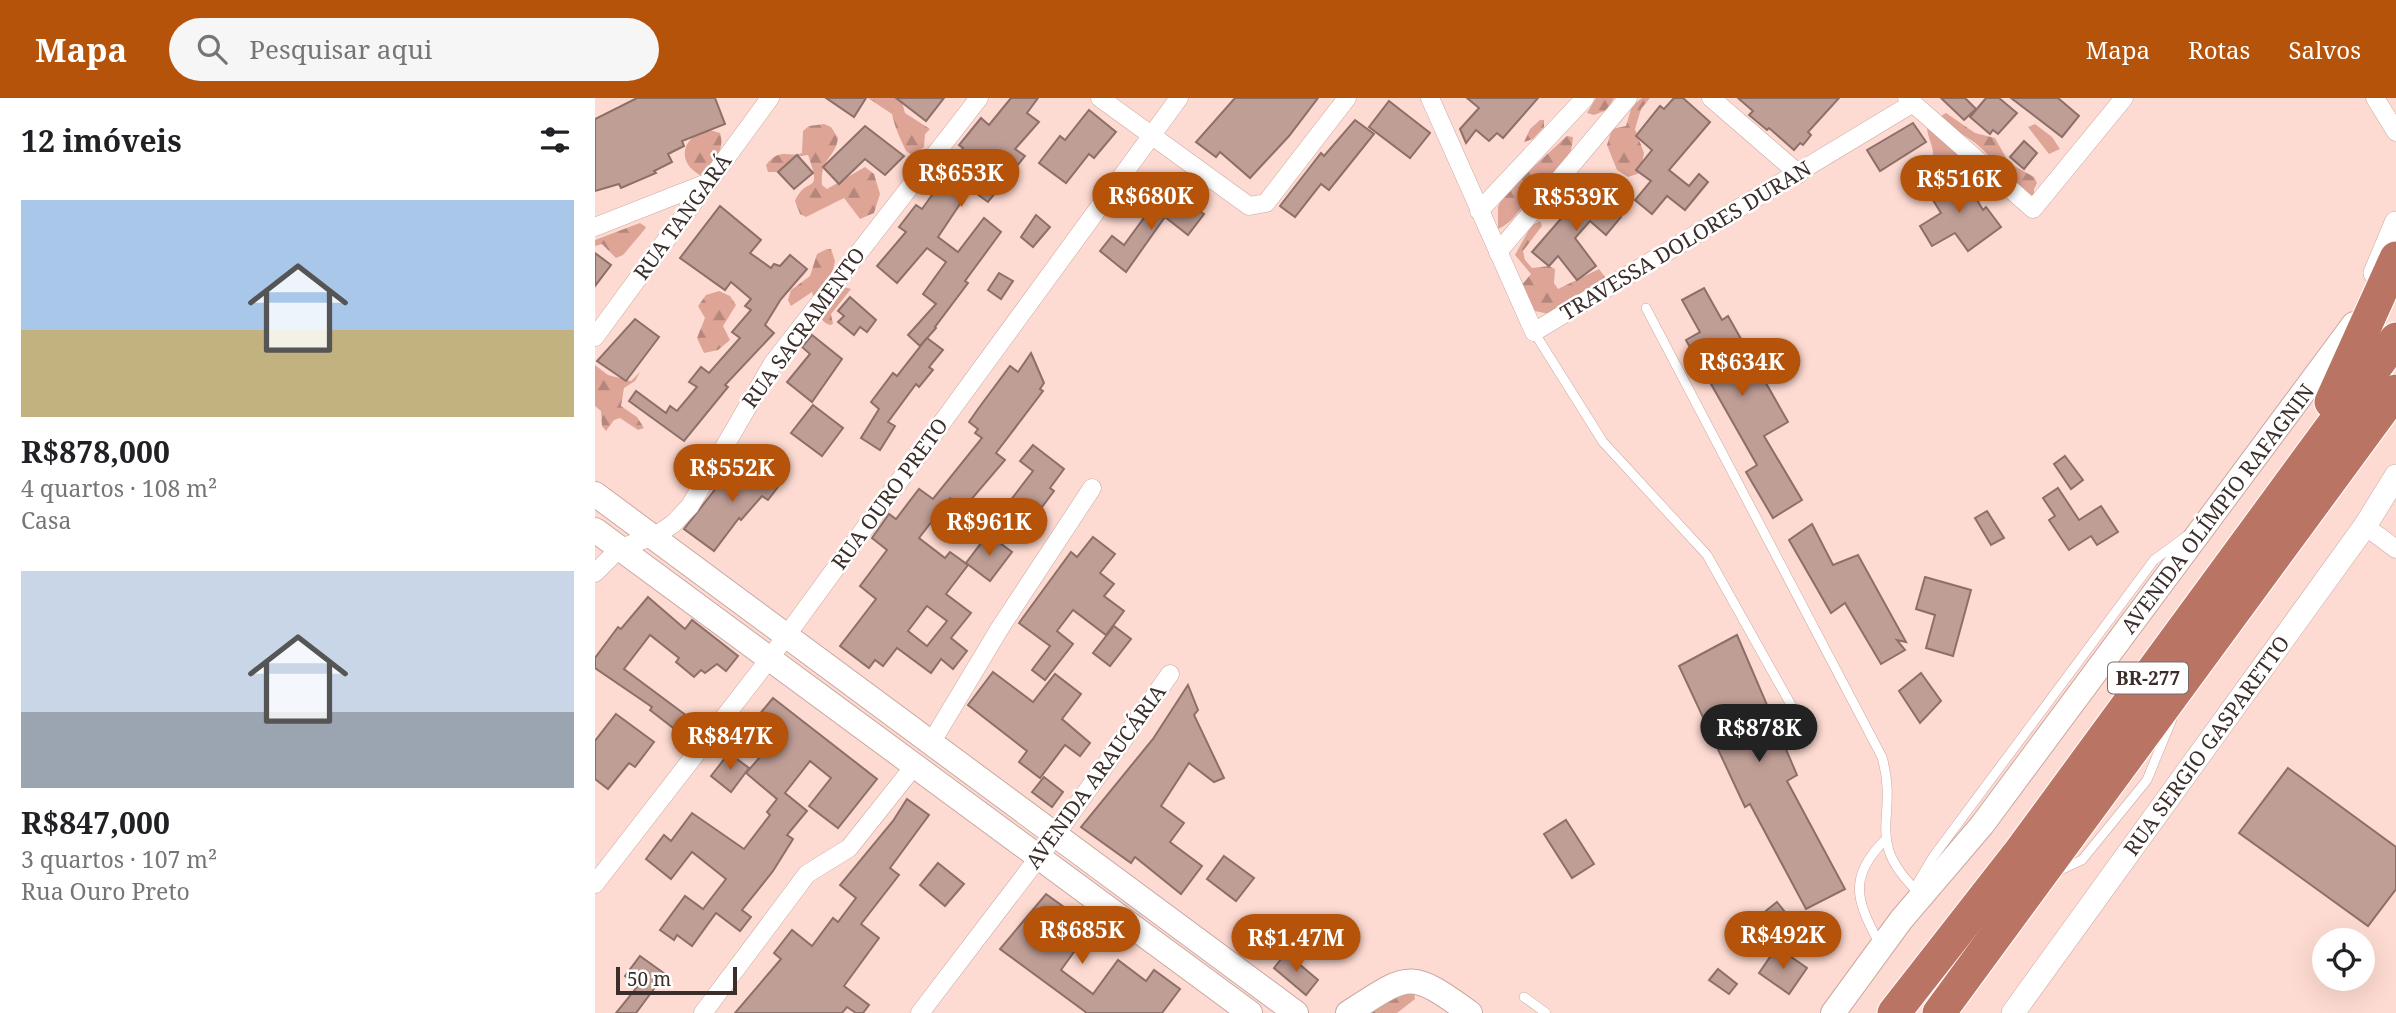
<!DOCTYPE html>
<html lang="pt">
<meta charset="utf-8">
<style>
:root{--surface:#fff;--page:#f6f6f6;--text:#202124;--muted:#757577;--accent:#b45309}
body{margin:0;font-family:"Noto Serif",serif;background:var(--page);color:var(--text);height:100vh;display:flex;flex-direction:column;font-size:26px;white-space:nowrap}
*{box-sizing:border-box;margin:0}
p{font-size:23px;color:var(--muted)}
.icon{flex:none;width:38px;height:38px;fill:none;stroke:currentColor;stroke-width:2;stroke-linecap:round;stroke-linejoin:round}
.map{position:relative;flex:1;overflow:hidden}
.sheet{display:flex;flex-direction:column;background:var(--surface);width:595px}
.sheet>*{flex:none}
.tools{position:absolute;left:1717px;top:830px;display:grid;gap:14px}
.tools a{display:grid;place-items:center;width:63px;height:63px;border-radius:50%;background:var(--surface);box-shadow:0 7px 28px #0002;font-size:35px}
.scale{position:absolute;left:21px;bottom:18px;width:121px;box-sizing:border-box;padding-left:7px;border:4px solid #3b2e2a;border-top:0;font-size:19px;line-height:24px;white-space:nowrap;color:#3b2e2a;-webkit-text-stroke:5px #fff;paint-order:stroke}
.price{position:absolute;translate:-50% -60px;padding:0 16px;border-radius:24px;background:var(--accent);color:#fff;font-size:23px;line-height:46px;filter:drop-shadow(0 2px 4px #0008)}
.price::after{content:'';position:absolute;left:50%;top:42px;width:21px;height:16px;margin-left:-10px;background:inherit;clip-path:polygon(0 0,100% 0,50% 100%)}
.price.active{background:#222;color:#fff}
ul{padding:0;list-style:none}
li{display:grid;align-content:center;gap:14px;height:371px;padding:0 21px}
li span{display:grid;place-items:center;height:217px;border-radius:0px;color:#555}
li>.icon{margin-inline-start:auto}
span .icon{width:126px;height:126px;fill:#fffc;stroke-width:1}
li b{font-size:30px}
h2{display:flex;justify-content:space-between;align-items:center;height:84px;padding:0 21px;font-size:30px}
header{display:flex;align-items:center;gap:42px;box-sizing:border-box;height:98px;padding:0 35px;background:var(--accent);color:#fff}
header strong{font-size:33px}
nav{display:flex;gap:38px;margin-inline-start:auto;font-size:24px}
.search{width:490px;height:63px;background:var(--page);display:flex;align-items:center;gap:18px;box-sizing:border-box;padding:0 24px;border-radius:38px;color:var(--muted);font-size:26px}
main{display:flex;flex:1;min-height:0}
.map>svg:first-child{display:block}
</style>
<header>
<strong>Mapa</strong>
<div class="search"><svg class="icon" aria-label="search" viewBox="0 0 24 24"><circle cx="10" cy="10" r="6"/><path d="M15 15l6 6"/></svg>Pesquisar aqui</div>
<nav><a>Mapa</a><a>Rotas</a><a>Salvos</a></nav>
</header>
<main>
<section class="sheet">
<h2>12 imóveis<svg class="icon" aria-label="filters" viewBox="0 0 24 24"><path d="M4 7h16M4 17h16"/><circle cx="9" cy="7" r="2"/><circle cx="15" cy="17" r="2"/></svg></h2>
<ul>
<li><span style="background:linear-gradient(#a9c7e8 60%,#c2b280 0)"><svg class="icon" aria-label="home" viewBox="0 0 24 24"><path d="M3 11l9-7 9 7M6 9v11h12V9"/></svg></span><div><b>R$878,000</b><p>4 quartos · 108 m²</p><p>Casa</p></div></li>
<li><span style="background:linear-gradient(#c9d6e8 65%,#9aa5b1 0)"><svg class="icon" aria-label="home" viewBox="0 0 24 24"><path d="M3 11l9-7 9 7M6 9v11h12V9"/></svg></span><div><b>R$847,000</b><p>3 quartos · 107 m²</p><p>Rua Ouro Preto</p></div></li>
</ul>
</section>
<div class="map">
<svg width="1801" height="915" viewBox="0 0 1801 915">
<defs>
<pattern id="forest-firs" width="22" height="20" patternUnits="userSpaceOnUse" patternTransform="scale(1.75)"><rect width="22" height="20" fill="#dea496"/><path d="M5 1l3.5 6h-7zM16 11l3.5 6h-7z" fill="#b5867b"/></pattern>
</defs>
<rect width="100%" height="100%" fill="#fedbd2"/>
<g fill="url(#forest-firs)">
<path d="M273 0H306L310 15 335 31 330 36 329 49 317 57 311 53C305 40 300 30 297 16Z"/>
<polygon points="1001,0 1019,0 1012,12 999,17 992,15"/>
<polygon points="1047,0 1055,0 1046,11 1040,31 1049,55 1045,75 1033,79 1022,72 1012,47 1017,31 1031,28 1037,8"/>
<path d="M1351 15 1380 35 1400 40 1414 65 1439 79 1442 85 1439 91V106L1409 91 1398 98 1391 95 1392 82 1404 74C1393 52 1377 41 1356 30L1383 71 1382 78 1354 69 1341 71 1337 66C1342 50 1331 41 1332 26Z"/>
<polygon points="945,22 949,22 949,29 938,41 929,44 935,31"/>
<path d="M229 26 236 29 243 40C240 61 225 59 227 87L232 91 270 69 279 76 285 96 279 115 265 121 249 100 211 119 205 116 200 103C212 76 228 99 213 57L200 59 187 74H173L171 67C185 49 193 60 207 55L208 33 214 28Z"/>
<polygon points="1440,26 1457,39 1465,51 1454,56 1433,29"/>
<path d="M111 31 125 35C131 52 117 65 107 78 81 65 86 41 111 31Z"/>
<path d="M972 38 978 39C976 73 955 78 934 100 923 112 919 124 903 131V109L909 96Z"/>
<polygon points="945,123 947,128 928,153 930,162 937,170 954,168 960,171 959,185 963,191 1004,171 1013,183 954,216 935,212 925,189 936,176 920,157 936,128"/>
<polygon points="45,125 51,129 50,131 28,157 21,160 7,146 0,148 0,142"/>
<path d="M232 151H236L240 163 235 185 256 191 236 216 238 226 235 227C221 222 221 206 217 194L196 208 193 202 196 192 215 178 222 156Z"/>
<polygon points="124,193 135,198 141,207 128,228 135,242 123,252 109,255 102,240 110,220 103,208 111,197"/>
<polygon points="0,267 13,277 36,283 45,274 40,283 29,290 26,308 42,319 49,330 43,332 25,320 19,322 11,333 7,328 6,313 0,308"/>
<polygon points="819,892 820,901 802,915 766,915"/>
</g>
<g fill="#bf9e96" stroke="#8e6f68" stroke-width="2" fill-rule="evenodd">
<polygon points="42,0 120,0 130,26 87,43 89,48 73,56 77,64 59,73 61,75 26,90 24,86 0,93 0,21"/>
<polygon points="231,0 271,0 259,19"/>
<polygon points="301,0 349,0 331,23"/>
<polygon points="416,0 443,0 432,15 444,24 420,51 430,58 393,104 375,91 343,139 363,154 389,120 406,134 370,183 373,185 340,229 341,230 325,248 313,237 341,206 328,196 351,164 332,150 302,185 282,168 311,134 304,129 321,107 327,111 347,83 344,81 368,50 364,47 386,20 394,27"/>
<polygon points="640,0 723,0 694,38 655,80 625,54 621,59 601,44"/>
<polygon points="872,0 943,0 908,40 902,35 894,43 881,32 871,45 865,31 884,10"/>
<polygon points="1079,0 1088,0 1115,24 1074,72 1094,88 1104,76 1113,84 1090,112 1072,98 1057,116 1040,102 1056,83 1041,72 1057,52 1041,38 1065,8 1069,11"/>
<polygon points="1143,0 1244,0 1213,34 1216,37 1208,47 1205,45 1199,52 1174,30 1172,32 1154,17 1158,13"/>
<polygon points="1346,0 1370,0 1381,11 1369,22"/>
<polygon points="1391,0 1404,0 1422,15 1403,36 1398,32 1395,36 1375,19"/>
<polygon points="1416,0 1463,0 1484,18 1467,39"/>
<polygon points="794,3 835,35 815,60 774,29"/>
<polygon points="494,12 521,34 499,60 494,56 471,85 444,65 465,38 470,42"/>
<polygon points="760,22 779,36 734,92 726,86 700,119 685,108 726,55 729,58"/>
<polygon points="1318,25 1331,44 1285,73 1272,52"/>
<polygon points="270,28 309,58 290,77 270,61 244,86 228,69"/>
<polygon points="1429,43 1442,55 1429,71 1415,59"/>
<polygon points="202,57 218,75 199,91 183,74"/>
<polygon points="1366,75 1388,112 1391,109 1406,129 1373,153 1360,135 1337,148 1325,128 1346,115 1333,94"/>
<polygon points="989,88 1026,119 1011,137 995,123 980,140 1001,168 982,182 963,158 954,168 937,154 977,108 974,105"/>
<polygon points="581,100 609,116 593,137 570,119 531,174 505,153 517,138 529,147 557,109 568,117"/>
<polygon points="125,108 166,142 155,155 176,170 179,166 185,168 195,157 212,171 186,201 170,227 179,235 130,287 133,289 89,343 34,303 41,293 71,315 75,308 82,313 102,289 94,284 106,269 114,275 145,240 137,234 156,212 150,208 156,201 136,184 130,192 85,160"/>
<polygon points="441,117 455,129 438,149 426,139"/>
<polygon points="0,155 16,167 0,188"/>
<polygon points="404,175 418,183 406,201 393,192"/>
<polygon points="1109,190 1127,222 1133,218 1193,324 1169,338 1207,402 1178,420 1151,374 1162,367 1091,242 1105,234 1087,202"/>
<polygon points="255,199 281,222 272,234 265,229 259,237 243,224 249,218 243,213"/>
<polygon points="40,221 64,239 31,283 2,263"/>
<polygon points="217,237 247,261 217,304 192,284 215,256 207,249"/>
<polygon points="332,240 348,252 334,269 338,272 324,289 321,286 293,324 300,328 285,352 266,340 284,311 276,304 298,275 302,278"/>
<path d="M436 255 449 285 445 291 448 293 401 355 410 362 369 410 355 400 324 440 350 460 355 454 373 467 351 496 376 515 356 540 372 553 358 571 346 561 336 575 302 550 288 568 280 562 274 570 245 548 281 501 265 488 292 452 277 440 294 416 301 421 324 391 338 401 387 340 380 335 383 331 374 324 383 311 415 268 423 274ZM332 508 352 523 332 548 313 533Z"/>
<polygon points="218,307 248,330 227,358 196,335"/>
<polygon points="438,347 469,371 455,390 459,393 438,421 415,403 438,373 425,363"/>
<polygon points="1470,358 1488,382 1476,391 1459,366"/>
<polygon points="165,362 189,381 173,402 167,398 146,422 144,420 119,453 89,431 133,375 146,386"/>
<polygon points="1463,390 1484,422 1506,408 1523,434 1502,447 1496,438 1474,452 1454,422 1460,418 1448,400"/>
<polygon points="1392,413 1409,440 1396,447 1380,420"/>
<polygon points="1217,426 1238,467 1263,457 1311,544 1302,542 1310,552 1286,566 1250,505 1236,515 1194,442"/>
<polygon points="393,436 417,454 395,483 371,465"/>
<polygon points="498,439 520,456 505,475 519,486 509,498 529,513 511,537 478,512 462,533 478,546 450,582 437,572 455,548 424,525 476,454 482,459"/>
<polygon points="1330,479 1376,492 1358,558 1331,550 1340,517 1321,511"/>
<polygon points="53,499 90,531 97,522 143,558 131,573 122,566 110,575 106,572 99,579 81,564 84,560 55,537 29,571 96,621 86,636 55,612 57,609 0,570 0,560 23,529 26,531"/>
<polygon points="519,528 536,541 515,568 498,555"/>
<polygon points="1142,537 1202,677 1192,683 1250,791 1211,811 1155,706 1150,709 1084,568"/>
<polygon points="398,574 438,604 460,576 486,596 467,621 495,645 485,658 470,647 445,680 424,664 432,653 373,607"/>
<polygon points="1326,575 1346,603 1325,625 1304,593"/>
<polygon points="593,587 603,612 599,617 629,680 619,684 594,665 566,708 589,725 575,744 607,768 586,796 540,759 536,765 486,729 558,641"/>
<polygon points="178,600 282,681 243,730 214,708 236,680 215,663 190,695 212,713 192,737 198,741 178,773 147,812 156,819 145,833 121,815 97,848 82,837 79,842 65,832 90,798 108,811 131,781 97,754 76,781 51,761 69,737 76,743 97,715 149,751 175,717 172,714 182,701 151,675 180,642 158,624"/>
<polygon points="21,616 59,644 40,669 34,665 13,691 0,681 0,643"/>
<polygon points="134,655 154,670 136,694 116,678"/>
<polygon points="1693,670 1801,749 1801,791 1773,828 1644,735"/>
<polygon points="449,679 468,694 457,709 437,694"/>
<polygon points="312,701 334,717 295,770 304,777 266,826 284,840 249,888 274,907 268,915 261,915 252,909 247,915 140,915 186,861 179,855 197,832 217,848 238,820 243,824 261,800 245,787 298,723"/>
<polygon points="971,722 999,766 977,780 949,736"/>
<polygon points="629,758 659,780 641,803 612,781"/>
<polygon points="343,765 369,786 350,808 325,787"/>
<polygon points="451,796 473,812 469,818 492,836 466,872 498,896 523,862 551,883 559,872 585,891 567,915 492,915 405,851"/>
<polygon points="1182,804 1194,819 1173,836 1161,821"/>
<polygon points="1172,836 1184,845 1176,856 1165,848"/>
<polygon points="1182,849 1212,870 1194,896 1164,875"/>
<polygon points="691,855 723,882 711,897 679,870"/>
<polygon points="45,858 70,876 41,915 21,915 43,888 30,878"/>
<polygon points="1123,871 1142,886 1134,896 1114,882"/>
</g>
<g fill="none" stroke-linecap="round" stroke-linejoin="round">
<defs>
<g id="service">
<path d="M1051 210 1287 659C1305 722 1266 741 1326 797"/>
<polyline points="939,234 1008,344 1112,457 1209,630"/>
<polyline points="1459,775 1487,762 1552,682 1577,621"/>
<polyline points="1319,791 1338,759 1559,462 1593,437"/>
<path d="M1285 847C1263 805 1251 781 1289 743"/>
<polyline points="929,899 951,915"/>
</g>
<g id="minor">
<polyline points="505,0 654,108 671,105 752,0"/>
<polyline points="835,0 939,234 1318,5"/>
<polyline points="1116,0 1204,76"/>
<polyline points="1312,0 1438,111 1529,0"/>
<polyline points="1780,0 1801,34"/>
<polyline points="884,113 990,0"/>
<polyline points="0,129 114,84"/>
<polyline points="903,154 1033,0"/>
<polyline points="0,239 175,0"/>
<polyline points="1770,428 1801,451"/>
<polyline points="0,475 25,450 60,438 78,426 95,408 178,265 384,0"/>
<polyline points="336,645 405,530 497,390"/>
<polyline points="0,786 175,560 584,0"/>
<polyline points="108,915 212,776 254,750 320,667"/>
<polyline points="325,915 460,738 575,576"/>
</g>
<g id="tertiary">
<polyline points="1780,175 1801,125"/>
<polyline points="1418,915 1770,428 1801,378"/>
</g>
<g id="secondary">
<polyline points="0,396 701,915"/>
<polyline points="0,432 655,915"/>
<path d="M753 915C815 875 814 871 875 915"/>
<polyline points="1238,915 1306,822 1387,727 1759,226"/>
</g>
<g id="motorway">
<polyline points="1736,304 1801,160"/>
<polyline points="1299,915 1424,755 1801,241"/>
<polyline points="1344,915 1801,293"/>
</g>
</defs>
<use href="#service" stroke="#caa8a0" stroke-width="10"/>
<use href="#minor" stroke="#caa8a0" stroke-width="19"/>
<use href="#tertiary" stroke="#caa8a0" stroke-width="24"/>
<use href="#secondary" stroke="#caa8a0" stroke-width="26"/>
<use href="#motorway" stroke="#fff" stroke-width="35"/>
<use href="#service" stroke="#fff" stroke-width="9"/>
<use href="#minor" stroke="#fff" stroke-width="18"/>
<use href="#tertiary" stroke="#fff" stroke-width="23"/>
<use href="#secondary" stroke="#fff" stroke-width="24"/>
<use href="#motorway" stroke="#ba7464" stroke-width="33"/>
</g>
<g text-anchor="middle" stroke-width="5" stroke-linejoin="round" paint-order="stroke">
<rect fill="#fff" stroke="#766d6a" stroke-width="2" x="1513" y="564.5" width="80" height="31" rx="5"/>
<g font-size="19" font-weight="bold" fill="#3b2e2a">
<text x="1553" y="587">BR-277</text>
</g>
<g font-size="21" fill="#3b2e2a" stroke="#fff">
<text transform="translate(88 119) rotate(-54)" y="7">RUA TANGARÁ</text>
<text transform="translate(1091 143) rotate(-31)" y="7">TRAVESSA DOLORES DURAN</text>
<text transform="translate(209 230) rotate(-54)" y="7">RUA SACRAMENTO</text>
<text transform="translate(295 396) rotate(-54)" y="7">RUA OURO PRETO</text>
<text transform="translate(1623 411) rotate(-53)" y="7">AVENIDA OLÍMPIO RAFAGNIN</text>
<text transform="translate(1612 648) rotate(-54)" y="7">RUA SERGIO GASPARETTO</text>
<text transform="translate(501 679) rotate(-54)" y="7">AVENIDA ARAUCÁRIA</text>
</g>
</g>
</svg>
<div class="tools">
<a><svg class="icon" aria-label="locate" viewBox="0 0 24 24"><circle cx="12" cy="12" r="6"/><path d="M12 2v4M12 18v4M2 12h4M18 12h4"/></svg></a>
</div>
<div class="scale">50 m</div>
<b class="price" style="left:366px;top:111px">R$653K</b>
<b class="price" style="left:1364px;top:117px">R$516K</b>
<b class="price" style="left:556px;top:134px">R$680K</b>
<b class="price" style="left:981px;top:135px">R$539K</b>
<b class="price" style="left:1147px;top:300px">R$634K</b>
<b class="price" style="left:137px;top:406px">R$552K</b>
<b class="price" style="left:394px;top:460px">R$961K</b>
<b class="price active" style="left:1164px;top:666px">R$878K</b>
<b class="price" style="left:135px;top:674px">R$847K</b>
<b class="price" style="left:487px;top:868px">R$685K</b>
<b class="price" style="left:1188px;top:873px">R$492K</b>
<b class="price" style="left:701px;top:876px">R$1.47M</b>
</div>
</main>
